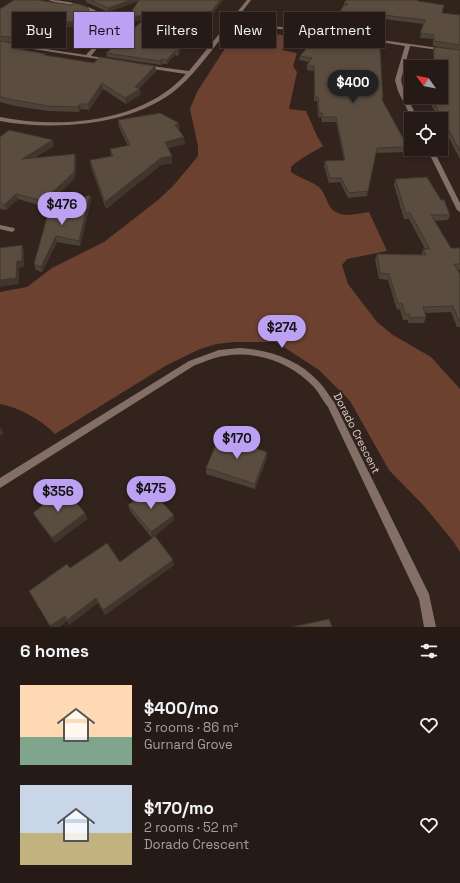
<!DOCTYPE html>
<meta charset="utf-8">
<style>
:root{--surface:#261a16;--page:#2e231f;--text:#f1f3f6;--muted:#a4a1a1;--line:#423835;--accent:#bca0f2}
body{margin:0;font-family:"Space Grotesk",sans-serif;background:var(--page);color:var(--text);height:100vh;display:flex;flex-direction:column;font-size:15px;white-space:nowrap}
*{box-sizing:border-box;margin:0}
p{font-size:13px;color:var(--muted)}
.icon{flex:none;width:22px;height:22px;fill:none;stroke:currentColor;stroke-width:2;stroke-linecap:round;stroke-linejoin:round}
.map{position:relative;height:627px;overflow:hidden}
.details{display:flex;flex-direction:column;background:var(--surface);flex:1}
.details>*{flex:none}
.guide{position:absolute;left:12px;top:12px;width:436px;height:36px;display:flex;gap:8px}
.needle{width:26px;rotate:303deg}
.fabs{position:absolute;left:404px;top:60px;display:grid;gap:8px}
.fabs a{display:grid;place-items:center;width:44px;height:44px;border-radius:0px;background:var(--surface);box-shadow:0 2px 6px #0003,0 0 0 1px var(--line);font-size:20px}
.price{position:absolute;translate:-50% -34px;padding:0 9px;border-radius:14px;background:var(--accent);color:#111;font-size:13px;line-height:26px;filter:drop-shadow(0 1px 2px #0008)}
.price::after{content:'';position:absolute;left:50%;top:24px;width:12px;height:9px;margin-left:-6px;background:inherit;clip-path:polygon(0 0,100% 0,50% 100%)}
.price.active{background:#222;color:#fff}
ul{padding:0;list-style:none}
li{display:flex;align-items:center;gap:12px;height:100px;padding:0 20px}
li span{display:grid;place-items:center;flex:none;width:112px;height:80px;border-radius:0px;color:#555}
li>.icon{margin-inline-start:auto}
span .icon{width:48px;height:48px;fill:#fffc;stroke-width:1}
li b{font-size:17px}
h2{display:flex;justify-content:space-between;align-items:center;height:48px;padding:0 20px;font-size:17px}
.chip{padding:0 14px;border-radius:0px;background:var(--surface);box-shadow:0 2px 6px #0003,0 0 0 1px var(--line);font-size:14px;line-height:36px}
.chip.active{background:var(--accent);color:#111}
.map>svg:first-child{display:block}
</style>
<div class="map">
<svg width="460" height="627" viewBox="0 0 460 627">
<rect width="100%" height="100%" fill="#32231d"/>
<path fill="#6c4130" d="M249 30 288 36 287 40 282 50 297 53 293 66 297 72 289 109 306 111 317 136 323 146C312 153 300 158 291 167V172C298 177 315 183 319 187 324 192 326 199 329 205 337 220 356 214 369 212L387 251 347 259 342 265 348 284 377 322 393 335 431 357 460 389V552L453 541 424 506 389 470 350 401 319 370 276 342H234L217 344 200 349 167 365 55 434C40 419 20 408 0 404V292L27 287 52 268 104 242 158 200 174 185 198 156V146L190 109 197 92 229 42 239 34Z"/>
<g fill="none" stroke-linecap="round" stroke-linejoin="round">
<g fill="#846f67" fill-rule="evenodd">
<path d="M49 0C65 0 118 8 108 34 106 40 95 50 91 56L111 59V61L0 44V42L86 55C91 49 102 39 104 33 113 7 61 7 49 0Z"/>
<path d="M247 0H251L235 21 328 33 330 34 328 35 233 23C215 45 199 70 178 88 134 126 54 131 0 121V117C61 129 142 123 186 74L146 68 143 66 144 65 189 71Z"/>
<polygon points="360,37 460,51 460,53 410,46 401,80 404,91 418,119 412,119 398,91 395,80 405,46 362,39 360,38"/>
<polygon points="427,149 433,149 460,203 460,212 457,210"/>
<polygon points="0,225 14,228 15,230 12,232 0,229"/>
<path d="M240 348C270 350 299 360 319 382 325 388 329 396 334 402L429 594 436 627H424L419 599 328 407C323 401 319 393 314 387 291 363 257 350 224 356 214 357 205 362 195 365L0 488V478L189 361 219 350Z"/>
</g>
</g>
<g fill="#4d4237">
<polygon points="86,0 223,0 203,26 188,25 178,56 175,55 167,64 162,64 161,65 107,57 106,53 143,20 128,21 128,17 138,1 108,12 86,2"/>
<polygon points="418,1 442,13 460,15 460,159 441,123 441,119 439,119 427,97 441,97 441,67 433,67 433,51 434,47 458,50 433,46 433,39 420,38 423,24 384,19 374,37 324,31 324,26 339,14 344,5 344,3"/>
<polygon points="0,9 91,25 50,29 30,45 0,41"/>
<polygon points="371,39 371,43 369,46 383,98 382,101 408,147 407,152 376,153 367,196 348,198 340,182 329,183 324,166 325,161 344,160 336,122 322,122 321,117 318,117 317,101 314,101 314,71 307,70 307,65 309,62 299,60 300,56"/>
<polygon points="0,41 23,45 25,49 24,50 46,54 46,55 94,63 155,66 156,71 139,89 141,94 126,104 103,89 89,110 81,109 79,112 49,111 15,106 0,102"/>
<polygon points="118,120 180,130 179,130 185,144 168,148 172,163 161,165 106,209 91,167 90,160 111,156 110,149 128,146 119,127"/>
<polygon points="0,137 54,146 34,158 76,160 75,178 45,207 18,199 6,210 0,209"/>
<polygon points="395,179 450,215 448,220 434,221 451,248 460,248 460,270 458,270 460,274 460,327 457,327 451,312 425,313 426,317 424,323 409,323 407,320 403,320 400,309 397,310 388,280 379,279 375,260 377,254 422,255 423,249 425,249 409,219 404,219 394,185"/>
<polygon points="90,195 91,200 80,246 57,242 42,272 36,270 34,264 49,210"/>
<polygon points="267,458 255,489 206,474 206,468"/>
<polygon points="41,504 85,513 87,519 55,543 36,518 33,513 42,506"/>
<polygon points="128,505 174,520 155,536 173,560 174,565 105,615 98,603 69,625 67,621 59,627 51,627 29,591 70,568 120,562 152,538 130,511"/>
</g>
<g fill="#3f362d">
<polygon points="131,0 142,0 108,12 108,8"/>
<polygon points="220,0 223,0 203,26 203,22"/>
<polygon points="149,15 149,19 128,21 128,17"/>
<polygon points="384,15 384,19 374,37 375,33"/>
<polygon points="90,20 91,25 50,29 30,45 29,40 49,24"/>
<polygon points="188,21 188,25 178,56 178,51"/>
<polygon points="371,39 371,43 367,50 368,45"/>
<polygon points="23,45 25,49 19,54 18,49"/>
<polygon points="175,51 175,55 167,64 167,60"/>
<polygon points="162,59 162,64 161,65 160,61"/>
<polygon points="155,66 156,71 137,91 140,89 141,94 126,104 125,98"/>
<polygon points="102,83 103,89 89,110 88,104"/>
<polygon points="80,104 81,109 79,112 78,107"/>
<polygon points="179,123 180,130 175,132 175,125"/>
<polygon points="184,137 185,144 165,149 165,142"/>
<polygon points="53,140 54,146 23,164 22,159"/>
<polygon points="75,154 76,160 75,178 45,207 43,201"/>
<polygon points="172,156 172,163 161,165 106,209 105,202 161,158"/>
<polygon points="16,194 18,199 6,210 4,205"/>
<polygon points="90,195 91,200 80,246 79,241"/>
<polygon points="56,236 57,242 42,272 41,267"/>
<polygon points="22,245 24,251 24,267 19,268 19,284 0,287 0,280"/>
<polygon points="0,428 1,428 4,434 0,436"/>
<polygon points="267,452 267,458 255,489 255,484"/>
<polygon points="85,513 87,519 55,543 52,538"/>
<polygon points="174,515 174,520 152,538 151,532"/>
<polygon points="173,560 174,565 105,615 103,610"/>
<polygon points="96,598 98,603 69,625 67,620"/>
<polygon points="65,616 67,621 59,627 51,627 50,626"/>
</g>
<g fill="#5a4d40" stroke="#3f362d">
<polygon points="14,0 38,0 71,5 75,3 84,6 88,8 90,20 49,24 29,40 0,36 0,9"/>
<polygon points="90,0 131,0 108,8"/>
<polygon points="139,0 220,0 203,22 188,21 178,51 175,51 167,60 162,59 160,61 106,53 149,15 128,17"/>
<polygon points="346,0 418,0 418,1 444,5 442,13 460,15 460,45 434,41 434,35 420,33 425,20 384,15 375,33 324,26 335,13 339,14 343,6 348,4 344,3"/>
<polygon points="320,32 371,39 368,45 380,47 383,98 381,98 408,147 377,148 368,191 349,193 341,178 330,178 325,161 345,160 336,117 322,117 322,113 319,113 318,97 315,97 314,66 307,65 312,58 300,56"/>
<polygon points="0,41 23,45 18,49 46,54 44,55 94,63 100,57 155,66 135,87 140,89 125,98 102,83 88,104 80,104 78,107 48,106 14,100 0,97"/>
<polygon points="434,47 460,50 460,151 431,97 441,97 441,67 434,67"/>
<polygon points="160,113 179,123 175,125 184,137 165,142 172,156 161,158 105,202 90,160 113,156 110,149 130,145 118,120"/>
<polygon points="9,130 53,140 22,159 75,154 74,172 43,201 16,194 4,205 0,203 0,137"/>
<polygon points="427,177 441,200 444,200 450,215 431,215 451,248 460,248 460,264 454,264 460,274 460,321 459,321 453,306 423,307 426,317 410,318 409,314 405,314 402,303 398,304 389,274 380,273 377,254 426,255 423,249 430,249 410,213 406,213 395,179"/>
<polygon points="90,195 79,241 56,236 41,267 34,264 49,210"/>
<polygon points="22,245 22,261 17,261 16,278 0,280 0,248"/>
<polygon points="219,437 267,452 255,484 206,468"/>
<polygon points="64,488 85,513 52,538 33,513 42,506 41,504"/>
<polygon points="150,489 174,515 151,532 128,505"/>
<polygon points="155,536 173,560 103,610 96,598 67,620 65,616 50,626 29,591 67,564 70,568 107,543 120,562"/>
<polygon points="329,619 332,627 292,627"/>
</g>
<g text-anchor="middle" stroke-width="4" stroke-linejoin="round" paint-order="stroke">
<g font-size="11" fill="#dacfcb" stroke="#32231d">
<text transform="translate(357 433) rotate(63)" y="4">Dorado Crescent</text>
</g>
</g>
</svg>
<div class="fabs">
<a><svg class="needle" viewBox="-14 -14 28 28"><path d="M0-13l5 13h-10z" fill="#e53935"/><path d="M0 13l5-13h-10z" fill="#a4a1a1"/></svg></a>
<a><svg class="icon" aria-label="locate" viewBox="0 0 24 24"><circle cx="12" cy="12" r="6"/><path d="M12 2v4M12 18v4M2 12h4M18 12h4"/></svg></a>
</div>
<b class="price active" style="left:353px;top:104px">$400</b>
<b class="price" style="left:62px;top:226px">$476</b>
<b class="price" style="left:282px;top:349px">$274</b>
<b class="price" style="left:237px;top:460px">$170</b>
<b class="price" style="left:151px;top:510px">$475</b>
<b class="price" style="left:58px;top:513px">$356</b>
<div class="guide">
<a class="chip">Buy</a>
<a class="chip active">Rent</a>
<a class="chip">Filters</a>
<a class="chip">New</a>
<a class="chip">Apartment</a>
</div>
</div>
<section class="details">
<h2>6 homes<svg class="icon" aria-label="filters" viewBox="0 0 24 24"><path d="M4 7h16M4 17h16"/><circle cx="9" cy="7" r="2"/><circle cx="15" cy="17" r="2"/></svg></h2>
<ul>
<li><span style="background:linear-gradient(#ffd9b3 65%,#7fa58c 0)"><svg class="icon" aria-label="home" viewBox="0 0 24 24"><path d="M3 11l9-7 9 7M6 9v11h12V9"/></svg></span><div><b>$400/mo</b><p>3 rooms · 86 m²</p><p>Gurnard Grove</p></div><svg class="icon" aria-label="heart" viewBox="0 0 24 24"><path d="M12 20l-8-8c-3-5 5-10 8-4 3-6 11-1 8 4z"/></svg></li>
<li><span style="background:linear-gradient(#c9d6e8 60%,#c2b280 0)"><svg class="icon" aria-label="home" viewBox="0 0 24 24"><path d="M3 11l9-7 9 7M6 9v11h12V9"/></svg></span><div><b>$170/mo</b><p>2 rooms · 52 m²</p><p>Dorado Crescent</p></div><svg class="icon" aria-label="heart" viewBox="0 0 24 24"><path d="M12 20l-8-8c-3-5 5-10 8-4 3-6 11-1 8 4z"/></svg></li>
</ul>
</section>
